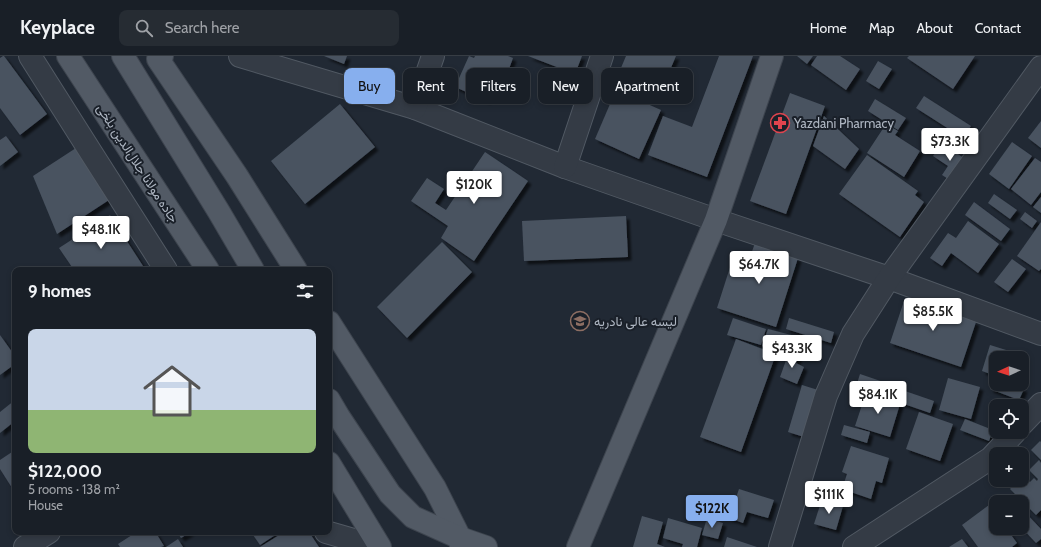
<!DOCTYPE html>
<meta charset="utf-8">
<style>
:root{--surface:#191f27;--page:#262c33;--text:#f1f3f6;--muted:#9fa2a7;--line:#373d44;--accent:#87afee}
body{margin:0;font-family:Cabin,Vazirmatn,sans-serif;background:var(--page);color:var(--text);height:100vh;display:flex;flex-direction:column;font-size:15px;white-space:nowrap}
*{box-sizing:border-box;margin:0}
p{font-size:13px;color:var(--muted)}
.icon{flex:none;width:22px;height:22px;fill:none;stroke:currentColor;stroke-width:2;stroke-linecap:round;stroke-linejoin:round}
.map{position:relative;flex:1;overflow:hidden}
.drawer{position:absolute;left:12px;top:211px;width:320px;height:268px;display:flex;flex-direction:column;background:var(--surface);border-radius:8px;box-shadow:0 2px 6px #0003,0 0 0 1px var(--line)}
.drawer>*{flex:none}
.hud{position:absolute;left:344px;top:12px;width:380px;height:36px;display:flex;gap:8px}
.needle{width:26px;rotate:267deg}
.tools{position:absolute;left:989px;top:295px;display:grid;gap:8px}
.tools a{display:grid;place-items:center;width:40px;height:40px;border-radius:8px;background:var(--surface);box-shadow:0 2px 6px #0003,0 0 0 1px var(--line);font-size:20px}
.price{position:absolute;translate:-50% -34px;padding:0 9px;border-radius:4px;background:#fff;color:#222;font-size:13px;line-height:26px;filter:drop-shadow(0 1px 2px #0008)}
.price::after{content:'';position:absolute;left:50%;top:24px;width:12px;height:9px;margin-left:-6px;background:inherit;clip-path:polygon(0 0,100% 0,50% 100%)}
.price.selected{background:var(--accent);color:#111}
ul{padding:0;list-style:none}
li{display:grid;align-content:center;gap:8px;height:212px;padding:0 16px}
li span{display:grid;place-items:center;height:124px;border-radius:8px;color:#555}
li>.icon{margin-inline-start:auto}
span .icon{width:72px;height:72px;fill:#fffc;stroke-width:1}
li b{font-size:17px}
h2{display:flex;justify-content:space-between;align-items:center;height:48px;padding:0 16px;font-size:17px}
.chip{padding:0 14px;border-radius:8px;background:var(--surface);box-shadow:0 2px 6px #0003,0 0 0 1px var(--line);font-size:14px;line-height:36px}
.chip.selected{background:var(--accent);color:#111}
header{display:flex;align-items:center;gap:24px;box-sizing:border-box;height:56px;padding:0 20px;background:var(--surface);border-bottom:1px solid var(--line)}
header strong{font-size:19px}
nav{display:flex;gap:22px;margin-inline-start:auto;font-size:14px}
.search{width:280px;height:36px;background:var(--page);display:flex;align-items:center;gap:10px;box-sizing:border-box;padding:0 14px;border-radius:8px;color:var(--muted);font-size:15px}
.map>svg:first-child{display:block}
</style>
<header>
<strong>Keyplace</strong>
<div class="search"><svg class="icon" aria-label="search" viewBox="0 0 24 24"><circle cx="10" cy="10" r="6"/><path d="M15 15l6 6"/></svg>Search here</div>
<nav><a>Home</a><a>Map</a><a>About</a><a>Contact</a></nav>
</header>
<div class="map">
<svg width="1041" height="491" viewBox="0 0 1041 491">
<defs>
<filter id="shadow"><feDropShadow dx="3.5" dy="3.5" stdDeviation="1" flood-color="#0009"/></filter>
</defs>
<rect width="100%" height="100%" fill="#212934"/>
<g fill="#495360" filter="url(#shadow)">
<polygon points="3,0 4,0 47,58 20,79 0,52 0,2"/>
<polygon points="324,0 347,0 344,8"/>
<polygon points="469,0 474,2 475,0 508,0 513,2 506,21 499,18 487,45 455,31"/>
<polygon points="528,0 582,0 575,18"/>
<polygon points="626,0 676,0 670,14 677,17 671,32 665,29 661,38 618,19"/>
<polygon points="719,0 753,0 707,121 648,99 663,60 692,71"/>
<polygon points="797,0 813,0 807,8"/>
<polygon points="817,0 840,0 860,13 846,34 811,9"/>
<polygon points="909,0 975,0 953,33 907,2"/>
<polygon points="878,5 892,13 879,33 866,25"/>
<polygon points="616,34 661,54 639,103 595,83"/>
<polygon points="790,37 825,50 786,158 750,145"/>
<polygon points="924,40 971,70 963,82 916,52"/>
<polygon points="875,43 906,62 898,74 868,55"/>
<polygon points="340,48 375,91 305,148 271,105"/>
<polygon points="824,60 859,93 845,113 813,90"/>
<polygon points="1041,65 1041,92 1028,82"/>
<polygon points="886,68 898,75 895,79 920,95 904,121 867,97"/>
<polygon points="6,80 18,96 0,110 0,84"/>
<polygon points="1012,86 1032,100 1009,133 989,118"/>
<polygon points="942,87 968,105 953,126 942,119 948,110 933,100"/>
<polygon points="76,92 109,144 57,178 33,120"/>
<polygon points="485,96 528,125 474,205 441,182 448,170 411,145 427,122 444,133 435,147 446,154"/>
<polygon points="867,99 918,135 915,139 924,146 900,181 839,138"/>
<polygon points="1035,102 1041,106 1041,136 1031,149 1011,133"/>
<polygon points="994,138 1017,154 1010,163 988,147"/>
<polygon points="1041,141 1041,157 1033,151"/>
<polygon points="974,146 1010,173 1001,185 965,159"/>
<polygon points="1025,156 1037,165 1032,172 1020,163"/>
<polygon points="110,159 145,213 143,214 74,214 59,192"/>
<polygon points="626,160 628,201 524,205 522,165"/>
<polygon points="968,165 999,188 978,217 951,197 942,210 930,202 948,177 956,182"/>
<polygon points="1041,166 1041,213 1039,215 1017,200"/>
<polygon points="442,186 472,216 407,282 377,251"/>
<polygon points="755,187 798,202 776,271 717,252 733,202 748,207"/>
<polygon points="1012,203 1026,213 1008,236 994,226"/>
<polygon points="905,242 976,266 961,311 890,287"/>
<polygon points="733,262 766,273 761,289 727,279"/>
<polygon points="789,262 834,276 831,287 786,273"/>
<polygon points="768,273 795,280 785,302 762,290"/>
<polygon points="0,279 15,300 15,308 0,319"/>
<polygon points="736,283 776,298 741,396 700,381"/>
<polygon points="990,289 1025,300 1022,308 1022,302 996,302 996,320 982,315"/>
<polygon points="789,296 799,300 796,307 804,311 797,328 780,321"/>
<polygon points="860,318 904,333 900,346 856,331"/>
<polygon points="994,321 996,322 996,328 1012,328 1024,333 1019,344 990,333"/>
<polygon points="948,322 980,331 971,363 939,354"/>
<polygon points="802,329 818,334 804,381 788,376"/>
<polygon points="905,335 934,345 930,357 901,347"/>
<polygon points="866,337 900,348 890,381 855,370"/>
<polygon points="15,344 15,365 0,377 0,356"/>
<polygon points="919,356 953,368 940,405 906,393"/>
<polygon points="965,363 993,374 989,385 960,374"/>
<polygon points="844,369 870,376 867,387 841,379"/>
<polygon points="1040,385 1041,386 1041,404 1031,394"/>
<polygon points="851,390 889,402 882,427 876,425 871,443 842,433 847,418 842,416"/>
<polygon points="15,394 15,435 14,435 0,413 0,404"/>
<polygon points="1039,404 1041,407 1041,454 1036,459 1010,433 1018,424 1022,424 1022,420 1023,419 1030,426 1034,422 1037,425 1038,423 1029,414"/>
<polygon points="739,433 774,444 768,462 747,456 743,467 729,462"/>
<polygon points="1009,438 1016,446 1000,446"/>
<polygon points="822,443 843,450 836,474 814,468"/>
<polygon points="989,449 996,459 996,472 1006,472 1017,487 1012,491 978,491 962,469"/>
<polygon points="1022,453 1041,473 1041,483 1036,487 1022,472"/>
<polygon points="642,460 663,466 657,488 665,491 633,491"/>
<polygon points="668,462 702,472 697,491 682,491 683,488 663,482"/>
<polygon points="707,462 723,467 718,483 702,479"/>
<polygon points="131,476 148,476 151,480 156,477 164,490 161,491 120,491 118,488 132,479"/>
<polygon points="177,476 191,476 181,482"/>
<polygon points="251,476 280,476 260,489"/>
<polygon points="284,476 309,476 319,491 260,491"/>
<polygon points="727,481 757,491 724,491"/>
<polygon points="178,483 183,491 166,491"/>
<polygon points="962,483 968,491 949,491"/>
</g>
<g fill="none" stroke-linecap="round" stroke-linejoin="round">
<defs>
<g id="minor">
<polyline points="30,0 92,98 166,214"/>
<polyline points="240,0 415,52 565,111 716,164 889,222 1041,278"/>
<polyline points="415,52 433,0"/>
<polyline points="565,111 602,0"/>
<polyline points="1022,368 1041,348"/>
<polyline points="326,476 378,491"/>
<polyline points="25,491 49,476"/>
<polyline points="780,491 826,340 853,278 889,222 1041,11"/>
<polyline points="854,491 991,402 1015,376"/>
</g>
<g id="major">
<polyline points="68,0 208,214"/>
<polyline points="123,0 219,156 253,214"/>
<polyline points="162,0 158,3 237,120 296,214"/>
<polyline points="329,266 435,432 460,482 461,491"/>
<polyline points="329,344 339,361 390,438 413,461 460,482 486,491"/>
<polyline points="329,407 380,491"/>
<polyline points="578,491 716,164 772,0"/>
</g>
</defs>
<use href="#minor" stroke="#515963" stroke-width="24"/>
<use href="#major" stroke="#3d444e" stroke-width="24"/>
<use href="#minor" stroke="#343b45" stroke-width="22"/>
<use href="#major" stroke="#525a65" stroke-width="22"/>
</g>
<defs>
<symbol id="pharmacy-ring" viewBox="-11 -11 22 22"><circle r="9.5" fill="#1a2029" stroke="#e0444e" stroke-width="1.5"/><path d="M-2-6h4v4h4v4h-4v4h-4v-4h-4v-4h4Z" fill="#e0444e"/></symbol>
<symbol id="school-ring" viewBox="-11 -11 22 22"><circle r="9.5" fill="#1a2029" stroke="#8d6e63" stroke-width="1.5"/><path d="M0-5L7-2L0 1L-7-2ZM-4 1L0 2.5L4 1V4Q0 6-4 4Z" fill="#8d6e63"/></symbol>
</defs>
<g fill-rule="evenodd">
<use href="#pharmacy-ring" x="769" y="56" width="22" height="22"/>
<use href="#school-ring" x="569" y="254" width="22" height="22"/>
</g>
<g text-anchor="middle" stroke-width="4" stroke-linejoin="round" paint-order="stroke">
<g font-size="13" fill="#aeb6c2" stroke="#1a2029" text-anchor="start">
<text x="794" y="72">Yazdani Pharmacy</text>
<text x="594" y="270">لیسه عالی نادریه</text>
</g>
<g font-size="13" fill="#aeb6c2" stroke="#1a2029">
<text transform="translate(138 107) rotate(57)" y="5">جاده مولانا جلال‌الدین بلخی</text>
</g>
</g>
</svg>
<div class="tools">
<a><svg class="needle" viewBox="-14 -14 28 28"><path d="M0-13l5 13h-10z" fill="#e53935"/><path d="M0 13l5-13h-10z" fill="#9fa2a7"/></svg></a>
<a><svg class="icon" aria-label="locate" viewBox="0 0 24 24"><circle cx="12" cy="12" r="6"/><path d="M12 2v4M12 18v4M2 12h4M18 12h4"/></svg></a>
<a>+</a>
<a>−</a>
</div>
<b class="price" style="left:950px;top:106px">$73.3K</b>
<b class="price" style="left:474px;top:149px">$120K</b>
<b class="price" style="left:101px;top:194px">$48.1K</b>
<b class="price" style="left:759px;top:229px">$64.7K</b>
<b class="price" style="left:933px;top:276px">$85.5K</b>
<b class="price" style="left:792px;top:313px">$43.3K</b>
<b class="price" style="left:878px;top:359px">$84.1K</b>
<b class="price" style="left:829px;top:459px">$111K</b>
<b class="price selected" style="left:712px;top:473px">$122K</b>
<div class="hud">
<a class="chip selected">Buy</a>
<a class="chip">Rent</a>
<a class="chip">Filters</a>
<a class="chip">New</a>
<a class="chip">Apartment</a>
</div>
<section class="drawer">
<h2>9 homes<svg class="icon" aria-label="filters" viewBox="0 0 24 24"><path d="M4 7h16M4 17h16"/><circle cx="9" cy="7" r="2"/><circle cx="15" cy="17" r="2"/></svg></h2>
<ul>
<li><span style="background:linear-gradient(#c9d6e8 65%,#8fb573 0)"><svg class="icon" aria-label="home" viewBox="0 0 24 24"><path d="M3 11l9-7 9 7M6 9v11h12V9"/></svg></span><div><b>$122,000</b><p>5 rooms · 138 m²</p><p>House</p></div></li>
</ul>
</section>
</div>
